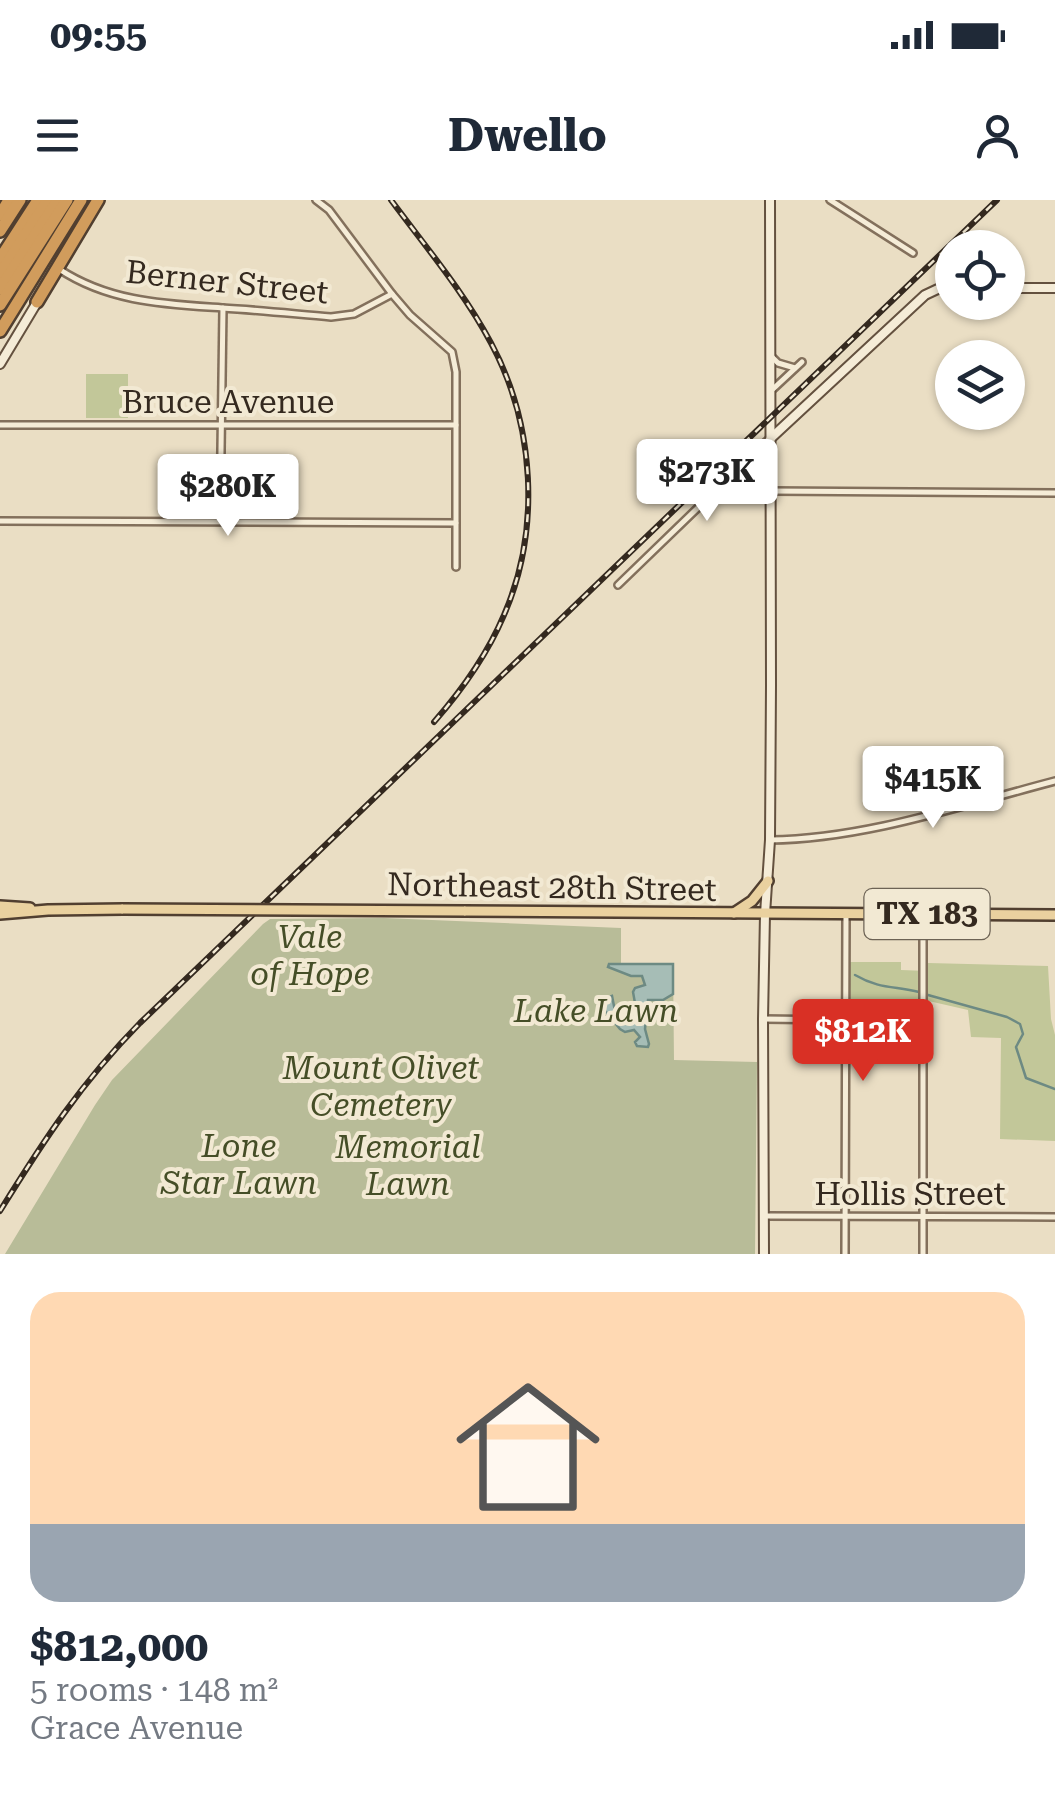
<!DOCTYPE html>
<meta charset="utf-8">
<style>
:root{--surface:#fff;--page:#f6f6f7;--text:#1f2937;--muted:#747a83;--line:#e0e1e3;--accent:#d93025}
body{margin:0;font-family:"Roboto Serif",serif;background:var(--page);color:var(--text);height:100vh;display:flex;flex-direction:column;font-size:38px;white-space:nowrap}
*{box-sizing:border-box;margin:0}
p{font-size:32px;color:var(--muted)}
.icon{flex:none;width:55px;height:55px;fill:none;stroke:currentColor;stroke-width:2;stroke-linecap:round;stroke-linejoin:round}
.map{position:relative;height:1054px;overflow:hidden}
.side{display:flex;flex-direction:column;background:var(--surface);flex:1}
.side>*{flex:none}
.buttons{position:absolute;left:935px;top:30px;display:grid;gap:20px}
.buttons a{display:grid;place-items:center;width:90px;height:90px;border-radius:50%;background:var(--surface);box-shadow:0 2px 8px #0004;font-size:50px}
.price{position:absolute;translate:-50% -85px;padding:0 22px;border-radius:10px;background:#fff;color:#222;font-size:32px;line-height:65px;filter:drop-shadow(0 2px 5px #0008)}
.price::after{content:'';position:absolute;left:50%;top:60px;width:30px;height:22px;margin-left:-15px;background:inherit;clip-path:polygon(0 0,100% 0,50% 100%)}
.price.active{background:var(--accent);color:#fff}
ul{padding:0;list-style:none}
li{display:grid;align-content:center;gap:20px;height:530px;padding:0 30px}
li+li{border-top:2px solid var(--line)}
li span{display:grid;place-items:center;height:310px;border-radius:30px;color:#555}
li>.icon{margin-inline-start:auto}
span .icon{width:180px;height:180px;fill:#fffc;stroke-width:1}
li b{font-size:42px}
.status{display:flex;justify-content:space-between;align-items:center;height:70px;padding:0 50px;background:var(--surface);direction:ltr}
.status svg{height:28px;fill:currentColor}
header{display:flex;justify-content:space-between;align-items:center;height:130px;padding:0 30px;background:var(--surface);font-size:45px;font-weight:700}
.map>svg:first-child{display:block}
</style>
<div class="status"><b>09:55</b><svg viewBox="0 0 49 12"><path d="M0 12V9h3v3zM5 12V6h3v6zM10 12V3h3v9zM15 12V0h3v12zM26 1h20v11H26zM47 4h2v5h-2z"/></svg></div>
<header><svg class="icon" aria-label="menu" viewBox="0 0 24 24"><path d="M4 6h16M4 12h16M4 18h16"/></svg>Dwello<svg class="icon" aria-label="person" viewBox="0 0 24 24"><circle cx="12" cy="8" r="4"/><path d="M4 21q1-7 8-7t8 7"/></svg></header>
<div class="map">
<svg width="1055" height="1054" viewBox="0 0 1055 1054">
<rect width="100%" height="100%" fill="#eadec4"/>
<g fill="#c2c799">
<rect x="86" y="174" width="42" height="44"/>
<polygon points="849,762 901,762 901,770 928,771 928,763 1048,766 1051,819 1055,835 1055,941 1000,939 1001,838 971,837 968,810 920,799 918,816 851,815"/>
</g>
<polygon fill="#b8bc98" points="384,718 621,728 621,763 673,764 674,860 757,862 755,1054 5,1054 95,905 112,880 263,724 270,719"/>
<polygon fill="#a6bdb6" stroke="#6d8a83" stroke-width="2.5" points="609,764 673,764 673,794 663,800 648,800 645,829 649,844 648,847 637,846 635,842 640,837 634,830 625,832 620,829 597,801 612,796 615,811 618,813 635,803 633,792 635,788 645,785 642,776 631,776 608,767"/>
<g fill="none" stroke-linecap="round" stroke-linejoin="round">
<g stroke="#6d8a83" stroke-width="2.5">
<path d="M855 775C879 789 894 786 919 792"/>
<polyline points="928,795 1007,817 1020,824 1023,834 1016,847 1026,878 1055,889"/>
</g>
<defs>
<g id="street">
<polyline points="316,0 329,10 392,94 410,115 452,152 456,172 456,367"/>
<polyline points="830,0 913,53"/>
<path d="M59 69C109 102 164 104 222 108 259 110 295 114 331 117L354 114 392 94"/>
<polyline points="772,157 778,163 795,168"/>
<polyline points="773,189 802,162"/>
<polyline points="0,225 456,225"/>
<polyline points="771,291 1055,293"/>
<polyline points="0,321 456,323"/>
<polyline points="220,321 223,108"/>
<polyline points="618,385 770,238"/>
<path d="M770 640C865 639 963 605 1055 581"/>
<polyline points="763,819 923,821"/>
<polyline points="764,1016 1055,1017"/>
<polyline points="845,1054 846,714"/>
<polyline points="923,1054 923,714"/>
</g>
<g id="secondary">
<polyline points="1008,88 1055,88"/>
<polyline points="0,164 39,99"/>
<polyline points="771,238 925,95 942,87 952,87"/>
<polyline points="764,1054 763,819 765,714 770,640 771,485 770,0"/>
</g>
<g id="primary">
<polyline points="0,706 30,708"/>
<polyline points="464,711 1055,715"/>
<polyline points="734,713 752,701 768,681"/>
<polyline points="0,714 48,710 123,709"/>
</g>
<g id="highway">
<polyline points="0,15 9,0"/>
<polyline points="0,31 20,0"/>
<polyline points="0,59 38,0"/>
<polyline points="0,74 48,0"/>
<polyline points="0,89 58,0"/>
<polyline points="37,102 98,0"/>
<polyline points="0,105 67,0"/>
<polyline points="0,131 81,0"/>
</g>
</defs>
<use href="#street" stroke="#83705c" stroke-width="10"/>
<use href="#secondary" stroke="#64513f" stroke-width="12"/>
<use href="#primary" stroke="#513f30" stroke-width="14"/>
<use href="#highway" stroke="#513f30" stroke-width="16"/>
<use href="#street" stroke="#f5ecd7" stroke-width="5"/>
<use href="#secondary" stroke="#f5ecd7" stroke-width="8"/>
<use href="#primary" stroke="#ead19f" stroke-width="9"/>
<use href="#highway" stroke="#d19c5c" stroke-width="11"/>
<defs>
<g id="rail">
<path d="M391 0C425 46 464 92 491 143 535 225 541 330 504 415 487 455 462 490 434 522"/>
<path d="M0 1011C44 940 81 883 140 823L997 0"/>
</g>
</defs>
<use href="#rail" stroke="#34291f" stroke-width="6"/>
<use href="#rail" stroke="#f2e9d3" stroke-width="2.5" stroke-dasharray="8" stroke-linecap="butt"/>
<defs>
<polyline id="primary-bridge" points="123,709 464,711"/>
</defs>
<use href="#primary-bridge" stroke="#513f30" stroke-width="14" stroke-linecap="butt"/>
<use href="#primary-bridge" stroke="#ead19f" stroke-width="9"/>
</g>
<g text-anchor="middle" stroke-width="8" stroke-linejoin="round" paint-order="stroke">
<rect fill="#f2e9d3" stroke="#6d6355" stroke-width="2.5" x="864.5" y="689" width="125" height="50" rx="8"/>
<g font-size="30" font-weight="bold" fill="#34291f">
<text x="927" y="724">TX 183</text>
</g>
<g font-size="32" fill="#34291f" stroke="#f2e9d3">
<text transform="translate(227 82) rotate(6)" y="11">Berner Street</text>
<text x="228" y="213">Bruce Avenue</text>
<text transform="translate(552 687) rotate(1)" y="11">Northeast 28th Street</text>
<text x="910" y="1005">Hollis Street</text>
</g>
<g font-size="32" font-style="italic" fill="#454e27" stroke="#f2e9d3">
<text x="310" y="748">Vale<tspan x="310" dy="37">of Hope</tspan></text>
<text x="596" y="822">Lake Lawn</text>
<text x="381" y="879">Mount Olivet<tspan x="381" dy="37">Cemetery</tspan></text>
<text x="239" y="957">Lone<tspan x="239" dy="37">Star Lawn</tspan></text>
<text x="408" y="958">Memorial<tspan x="408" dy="37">Lawn</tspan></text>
</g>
</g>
</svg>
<div class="buttons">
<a><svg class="icon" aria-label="locate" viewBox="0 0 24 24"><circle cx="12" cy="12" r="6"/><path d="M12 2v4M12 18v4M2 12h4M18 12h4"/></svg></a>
<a><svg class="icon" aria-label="layers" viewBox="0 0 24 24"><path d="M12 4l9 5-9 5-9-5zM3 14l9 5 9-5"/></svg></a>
</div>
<b class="price" style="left:707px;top:324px">$273K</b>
<b class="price" style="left:228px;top:339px">$280K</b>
<b class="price" style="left:933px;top:631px">$415K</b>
<b class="price active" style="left:863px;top:884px">$812K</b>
</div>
<section class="side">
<ul>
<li><span style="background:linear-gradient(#ffd9b3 75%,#9aa5b1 0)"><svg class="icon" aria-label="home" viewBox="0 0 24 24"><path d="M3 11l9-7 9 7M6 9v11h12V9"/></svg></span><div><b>$812,000</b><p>5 rooms · 148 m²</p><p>Grace Avenue</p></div></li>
</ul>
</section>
